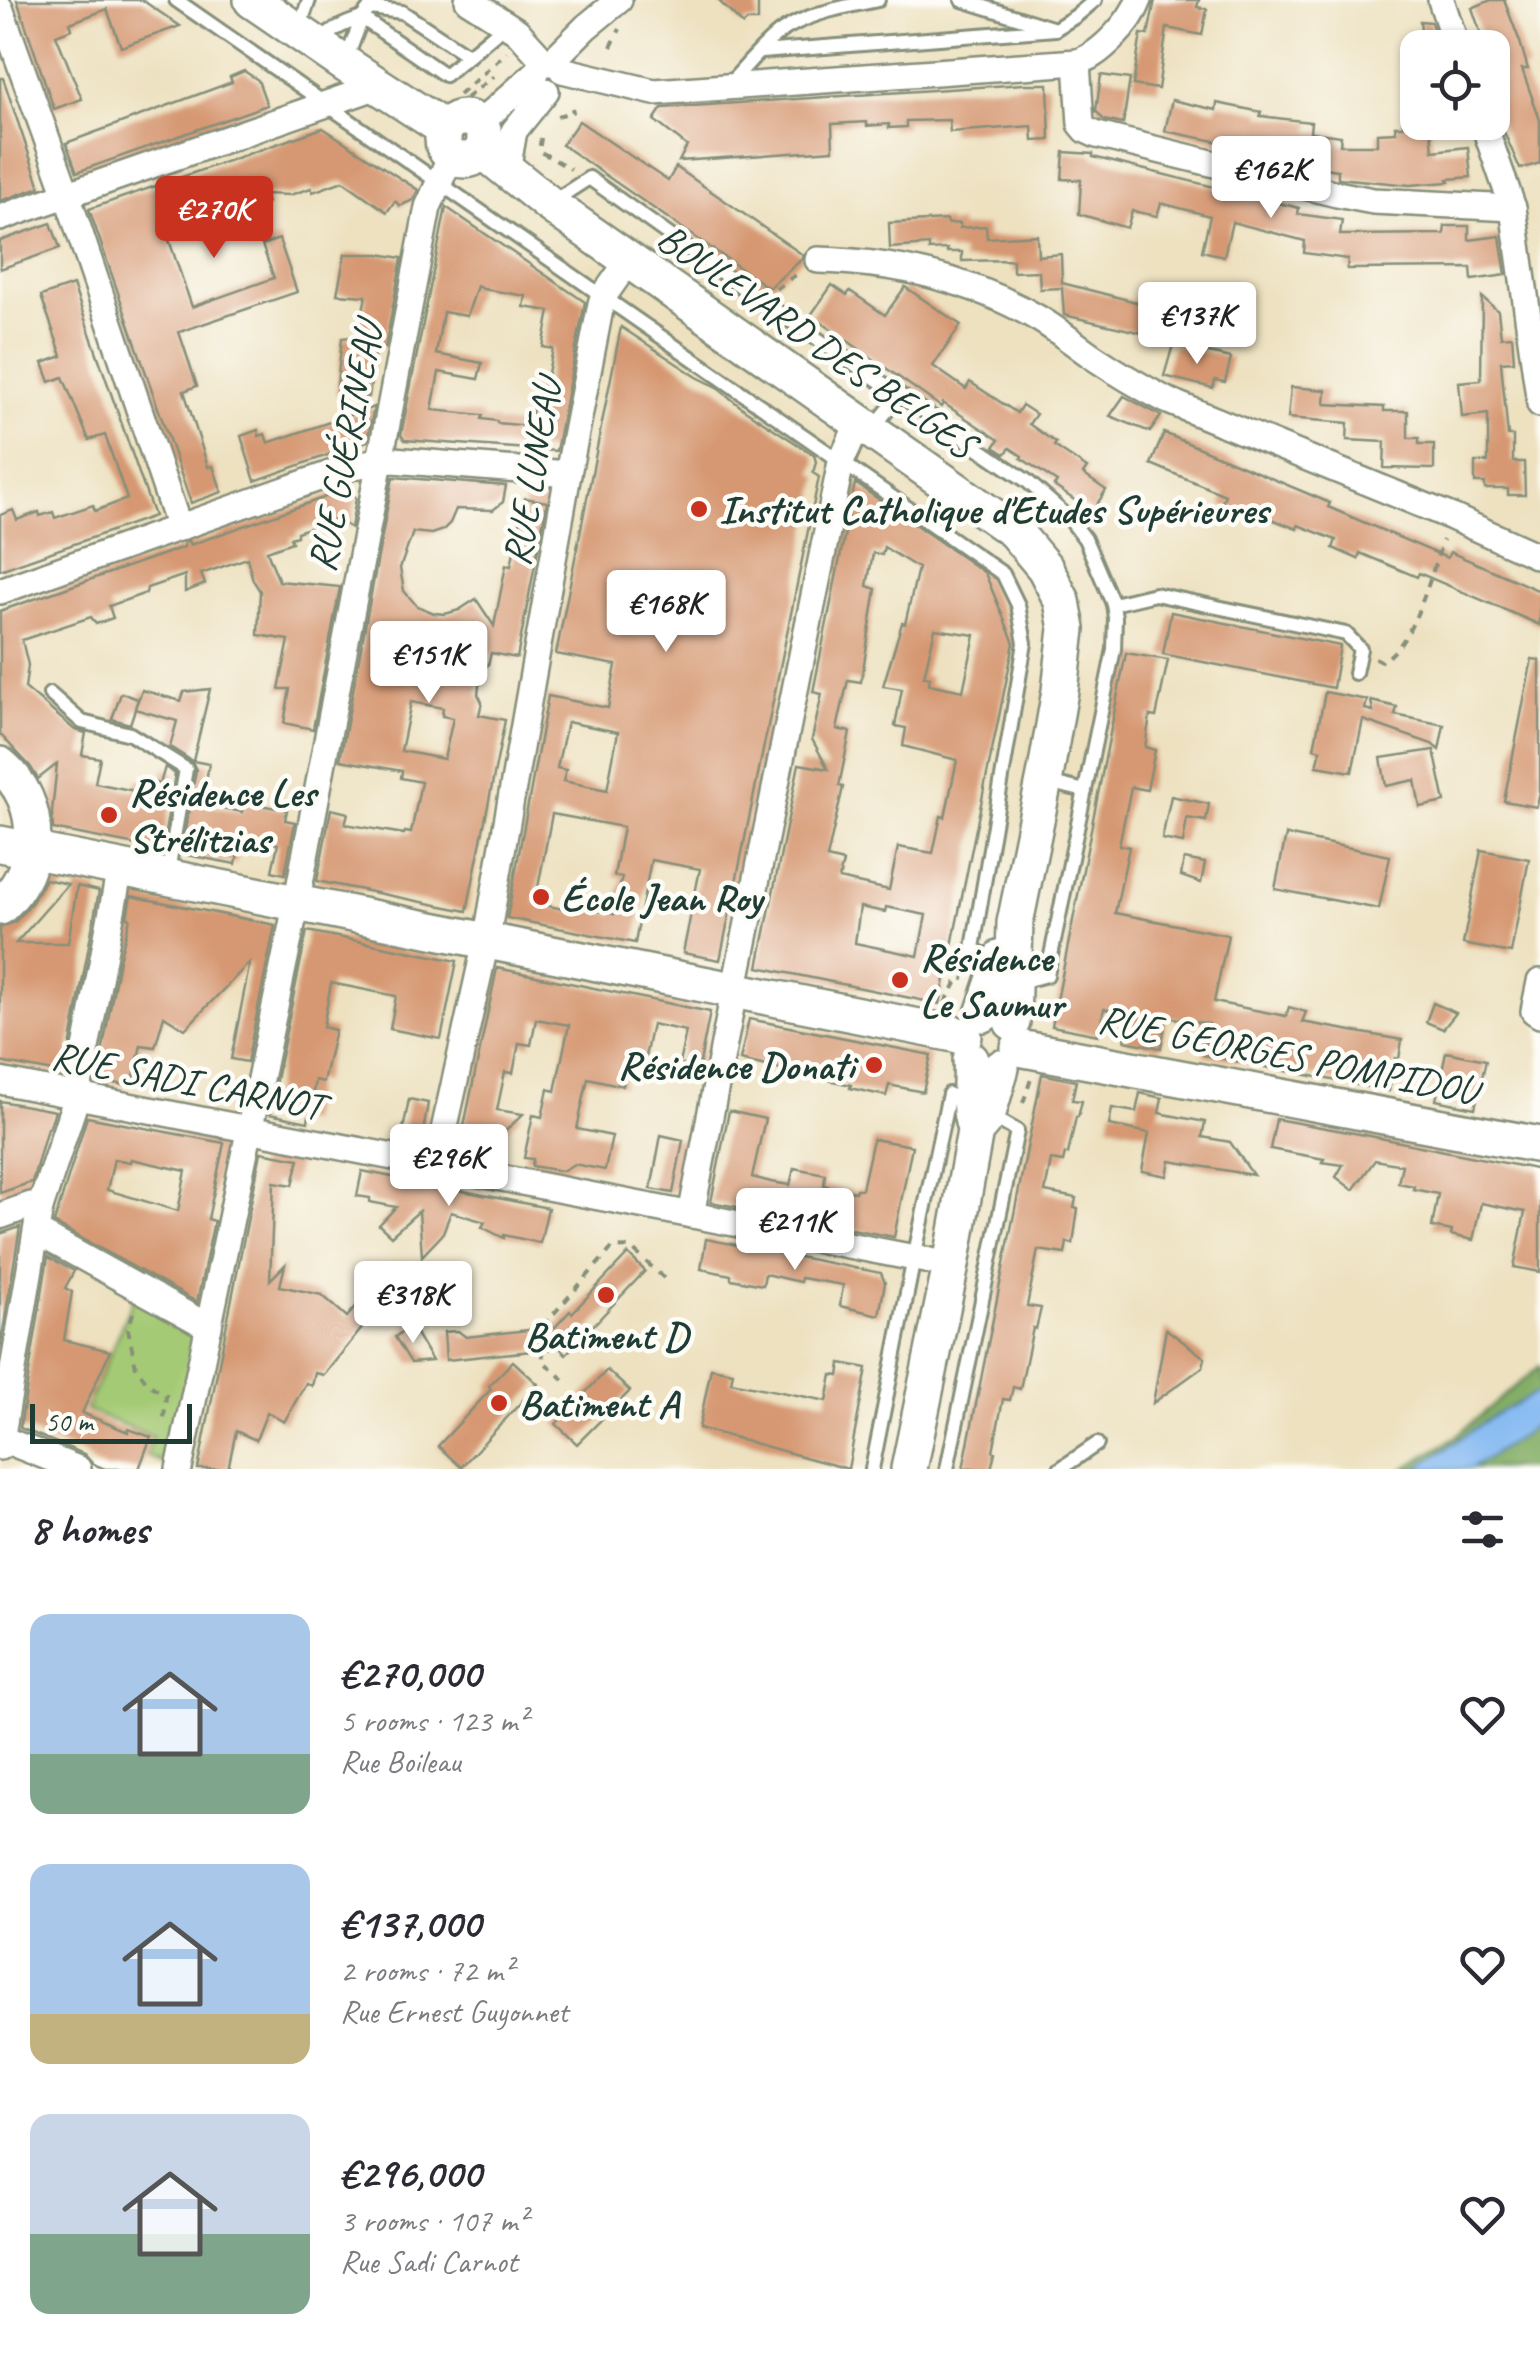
<!DOCTYPE html>
<meta charset="utf-8">
<style>
:root{--surface:#fff;--page:#f7f7f7;--text:#2b2b33;--muted:#7c7c81;--accent:#c8321e}
body{margin:0;font-family:Caveat,sans-serif;background:var(--page);color:var(--text);height:100vh;display:flex;flex-direction:column;font-size:38px;white-space:nowrap}
*{box-sizing:border-box;margin:0}
p{font-size:32px;color:var(--muted)}
.icon{flex:none;width:55px;height:55px;fill:none;stroke:currentColor;stroke-width:2;stroke-linecap:round;stroke-linejoin:round}
.map{position:relative;height:1469px;overflow:hidden}
.drawer{display:flex;flex-direction:column;background:var(--surface);flex:1}
.drawer>*{flex:none}
.tools{position:absolute;left:1400px;top:30px;display:grid;gap:20px}
.tools a{display:grid;place-items:center;width:110px;height:110px;border-radius:20px;background:var(--surface);box-shadow:0 2px 8px #0004;font-size:50px}
.scale{position:absolute;left:30px;bottom:25px;width:162px;box-sizing:border-box;padding-left:10px;border:5px solid #1f3d34;border-top:0;font-size:28px;line-height:35px;white-space:nowrap;color:#1f3d34;-webkit-text-stroke:8px #fdfcf7;paint-order:stroke}
.price{position:absolute;translate:-50% -85px;padding:0 22px;border-radius:10px;background:#fff;color:#222;font-size:32px;line-height:65px;filter:drop-shadow(0 2px 5px #0008)}
.price::after{content:'';position:absolute;left:50%;top:60px;width:30px;height:22px;margin-left:-15px;background:inherit;clip-path:polygon(0 0,100% 0,50% 100%)}
.price.selected{background:var(--accent);color:#fff}
ul{padding:0;list-style:none}
li{display:flex;align-items:center;gap:30px;height:250px;padding:0 30px}
li span{display:grid;place-items:center;flex:none;width:280px;height:200px;border-radius:20px;color:#555}
li>.icon{margin-inline-start:auto}
span .icon{width:120px;height:120px;fill:#fffc;stroke-width:1}
li b{font-size:42px}
h2{display:flex;justify-content:space-between;align-items:center;height:120px;padding:0 30px;font-size:42px}
.map>svg:first-child{display:block}
</style>
<div class="map">
<svg width="1540" height="1469" viewBox="0 0 1540 1469">
<rect width="100%" height="100%" fill="#fdfcf7"/>
<filter id="ink" filterUnits="userSpaceOnUse"><feTurbulence type="fractalNoise" baseFrequency=".01" numOctaves="2"/><feDisplacementMap in="SourceGraphic" scale="20" xChannelSelector="R" yChannelSelector="G"/><feConvolveMatrix kernelMatrix="1 2 1 2 8 2 1 2 1" color-interpolation-filters="sRGB"/></filter>
<filter id="wash" filterUnits="userSpaceOnUse"><feTurbulence type="fractalNoise" baseFrequency=".0048" numOctaves="4" result="noise"/><feDisplacementMap in="SourceGraphic" scale="40" xChannelSelector="R" yChannelSelector="G"/><feGaussianBlur stdDeviation="2.25" result="paint"/><feColorMatrix in="noise" values="0 0 0 0 0 0 0 0 0 0 0 0 0 0 0 0 0 1.4 0 .05"/><feComposite in="paint" operator="in"/></filter>
<g filter="url(#wash)">
<rect width="100%" height="100%" fill="#ede1c0"/>
<polygon fill="#a5ca75" stroke="#628454" stroke-width="2.5" points="134,1296 199,1328 171,1466 147,1456 153,1436 86,1411"/>
<polygon fill="#84ae66" stroke="#52764d" stroke-width="2.5" points="1540,1366 1540,1468 1404,1469 1451,1440"/>
<polygon fill="#84b9f2" stroke="#527b93" stroke-width="2.5" points="1540,1391 1540,1423 1471,1469 1416,1469 1493,1416"/>
<g id="blocks">
<g fill="#d69872" fill-rule="evenodd">
<polygon points="17,0 142,0 180,26 121,47 107,9 70,23 72,29 56,35 82,99 54,109"/>
<polygon points="718,0 758,0 758,21 747,21 743,25"/>
<polygon points="1155,0 1199,0 1197,7 1207,9 1202,35 1167,28 1158,89 1133,85 1141,34 1148,35"/>
<polygon points="1491,0 1504,0 1520,42 1528,69 1522,69 1540,120 1540,163 1520,169 1492,104 1492,40 1484,43 1472,8"/>
<polygon points="1420,21 1431,22 1440,48 1423,48"/>
<polygon points="244,71 258,80 267,105 77,172 66,143 232,82 230,77"/>
<polygon points="1101,75 1130,79 1123,124 1104,120 1096,111"/>
<polygon points="0,78 3,78 40,187 0,201"/>
<polygon points="1024,84 1048,84 1050,140 1033,141 1032,126 950,132 949,120 906,121 906,127 889,128 889,124 867,126 867,122 832,124 833,150 679,161 687,146 654,120 662,108"/>
<polygon points="1172,100 1216,110 1217,103 1261,112 1260,116 1311,122 1310,132 1341,136 1340,145 1377,145 1377,133 1396,132 1395,126 1403,126 1403,122 1430,122 1433,151 1468,147 1471,177 1448,179 1449,182 1410,185 1338,178 1338,170 1324,168 1324,163 1279,158 1280,154 1165,131"/>
<polygon points="579,121 668,181 676,167 803,255 802,259 769,288 562,145"/>
<polygon points="323,128 418,190 413,200 400,206 395,201 387,212 343,181 313,192 311,188 290,195 264,194 267,203 168,237 192,307 274,278 262,245 279,239 297,292 179,332 197,386 184,391 208,467 213,466 222,492 191,503 89,209"/>
<polygon points="1064,152 1093,154 1093,157 1299,208 1298,214 1342,220 1340,235 1444,234 1445,226 1469,226 1469,240 1500,236 1506,275 1472,280 1471,268 1347,269 1348,259 1304,253 1305,241 1232,222 1224,256 1202,251 1210,216 1161,203 1157,216 1132,211 1127,228 1079,214 1081,180 1062,179"/>
<path d="M446 207 585 302 556 451 405 440 401 435ZM477 286 483 289 526 296 524 307 550 311 543 347 553 349 545 387 537 386 530 426 497 423V421L482 419 483 415 432 410 439 372 478 379 482 363 436 354 443 312 467 316Z"/>
<polygon points="947,220 948,224 960,223 960,228 986,226 987,238 1037,235 1038,256 1061,254 1062,283 1167,310 1160,337 1064,315 1062,288 1040,289 1039,271 1013,272 1013,260 962,261 962,252 947,252 947,249 929,250 929,245 890,248 889,223"/>
<polygon points="51,223 60,248 0,269 0,241"/>
<polygon points="345,254 379,254 402,258 385,348 375,347 369,397 336,394 342,338 358,336 366,296 337,294"/>
<polygon points="73,285 154,516 0,570 0,515 13,510 17,520 39,512 40,516 53,512 55,518 93,505 95,511 127,499 105,435 89,440 63,377 50,382 43,363 62,356 41,296"/>
<polygon points="832,285 847,295 850,291 885,315 905,287 961,325 933,366 966,389 970,382 1017,413 1022,405 1036,414 1029,424 1056,443 1054,446 1087,468 1083,474 1106,490 1092,512 1054,486 1057,482 1021,458 1022,456 1010,448 1005,454 994,447 999,440 943,403 941,407 811,315"/>
<polygon points="1482,297 1498,311 1501,337 1512,336 1514,361 1501,362 1508,436 1513,436 1513,462 1524,462 1525,495 1508,495 1508,489 1485,489 1485,483 1475,483 1475,462 1488,462 1488,414 1462,417 1459,382 1481,380"/>
<path d="M621 327 697 377 715 386 745 410 814 455 816 462 813 473 819 477 720 960 683 953 700 869 651 860 635 943 507 918 548 696 608 708 616 665 556 654ZM567 722 618 732 607 790 563 781 566 770 557 768ZM552 814 623 827 614 876 622 877 614 914 578 907 577 912 535 903Z"/>
<polygon points="1173,345 1231,358 1225,382 1215,380 1213,388 1164,376"/>
<polygon points="1291,387 1326,390 1325,404 1384,407 1384,411 1408,411 1408,438 1419,438 1419,444 1434,444 1434,469 1384,468 1385,442 1347,440 1348,423 1288,418"/>
<polygon points="1124,396 1161,416 1150,432 1110,416"/>
<polygon points="374,407 367,441 255,481 241,436 258,430 259,436 265,434 268,443"/>
<polygon points="1164,433 1311,495 1330,503 1328,507 1447,558 1450,552 1540,591 1540,625 1419,573 1417,577 1360,553 1358,559 1333,548 1336,540 1298,525 1297,529 1241,507 1239,512 1221,505 1225,495 1151,464"/>
<path d="M393 477 506 486 503 502 493 510 456 509 450 523 443 530 431 534 413 532 400 568 404 591 417 606 434 613 445 614 459 610 476 599 494 626 506 565 511 566 525 498 547 502 517 658 491 653 488 665 481 671 478 694 482 702 479 715 505 720 467 911 317 881 331 809 348 813 345 824 404 834 405 832 411 833 421 782 401 778 402 771 340 760ZM411 702 443 708 442 716 453 718 444 759 401 751Z"/>
<path d="M855 483 985 573 1014 643 940 1004 758 967 799 764 828 769 812 739 822 694 813 692ZM884 547 918 568 905 624 902 623 883 686 902 689 895 726 906 728 903 746 957 760 945 817 941 816 933 853 898 847 889 890 839 879 843 862 827 858 843 787 839 786 850 732 837 729 848 680 861 682 876 589 867 586 873 553 882 555ZM935 629 975 635 963 691 929 684 930 677 924 676ZM860 907 885 912 886 907 926 915 918 956 855 943Z"/>
<polygon points="348,489 356,498 351,528 336,519 297,532 297,536 290,538 292,542 267,551 279,581 340,587 313,729 284,723 290,689 279,689 289,640 258,635 260,591 253,580 247,558 201,574 205,584 185,592 185,575 147,588 146,593 109,606 113,618 96,624 91,617 22,640 28,665 25,688 75,730 86,733 82,755 100,758 95,783 135,791 137,779 160,784 165,767 175,774 162,850 53,829 52,812 57,764 38,779 30,766 0,734 0,611 184,547 184,543 188,541 190,545"/>
<polygon points="1171,612 1340,646 1333,688 1163,654"/>
<polygon points="1126,653 1168,660 1156,717 1150,716 1145,747 1155,750 1147,790 1131,787 1119,845 1129,847 1115,913 1228,935 1214,1002 1286,1016 1289,1007 1306,1012 1302,1022 1402,1040 1399,1059 1395,1058 1389,1091 1203,1055 1209,1024 1167,1017 1161,1048 1125,1041 1130,1014 1104,1009 1098,1035 1052,1026"/>
<polygon points="1532,659 1540,660 1540,792 1537,807 1504,801"/>
<polygon points="210,689 193,761 209,764 202,804 242,812 244,802 287,810 285,820 295,822 285,874 272,871 278,844 241,836 236,864 181,854 196,770 192,761 170,747 177,721 135,709 130,724 112,719 121,693 138,699 135,708 142,690 181,701 184,692"/>
<polygon points="1325,692 1367,700 1365,709 1373,711 1371,701 1397,707 1395,715 1444,725 1439,750 1432,744 1363,720 1352,772 1317,766 1321,750 1314,748"/>
<polygon points="1434,750 1445,802 1420,807 1415,780 1386,786 1381,758"/>
<polygon points="1171,796 1209,804 1206,821 1187,818 1183,843 1162,839"/>
<polygon points="1286,835 1390,856 1379,909 1275,889"/>
<polygon points="1481,850 1529,859 1511,953 1463,944"/>
<polygon points="1184,859 1205,863 1201,883 1181,876"/>
<polygon points="45,879 68,884 16,943 68,943 77,886 99,891 65,1074 0,1062 0,928 16,921 32,902"/>
<polygon points="131,896 275,925 247,1062 231,1059 250,962 185,1029 164,1016 155,1047 141,1045 132,1086 97,1080 119,960 130,918 127,917"/>
<polygon points="307,931 457,961 441,1039 390,1029 396,996 331,983 323,1027 335,1030 323,1082 315,1080 308,1122 269,1114"/>
<polygon points="497,968 710,1012 699,1067 679,1064 686,1031 652,1024 644,1062 628,1059 623,1086 588,1078 577,1129 612,1136 605,1170 574,1164 562,1171 532,1166 533,1159 524,1158 533,1115 542,1117 548,1089 555,1091 569,1025 536,1019 531,1045 519,1043 513,1073 505,1072 497,1110 523,1114 490,1146 488,1156 459,1150"/>
<polygon points="1433,1003 1456,1013 1443,1029 1426,1022"/>
<polygon points="749,1019 931,1055 923,1092 889,1085 886,1096 850,1088 851,1085 740,1060"/>
<polygon points="1446,1052 1486,1060 1475,1108 1436,1100"/>
<polygon points="1042,1074 1076,1081 1072,1100 1082,1101 1078,1117 1076,1117 1068,1154 1065,1154 1063,1162 1051,1160 1045,1192 1076,1198 1074,1208 1078,1209 1073,1244 1067,1242 1065,1254 1038,1250 1027,1306 1041,1308 1036,1329 1033,1328 1020,1389 1013,1387 1010,1400 1003,1399 993,1451 995,1452 991,1469 963,1469"/>
<polygon points="1140,1093 1162,1098 1159,1113 1205,1122 1202,1137 1230,1142 1253,1175 1170,1161 1167,1176 1142,1171 1149,1133 1109,1125 1112,1108 1136,1112"/>
<polygon points="409,1099 428,1103 421,1144 401,1140"/>
<polygon points="0,1101 55,1111 49,1128 47,1128 32,1182 0,1193"/>
<polygon points="729,1111 765,1119 752,1177 771,1182 790,1185 794,1168 825,1174 824,1185 855,1192 856,1189 862,1189 873,1139 912,1146 894,1237 711,1202"/>
<path d="M87 1117 224 1143 208 1219 214 1221 197 1302 54 1223ZM114 1159 130 1162 131 1159 186 1171 178 1211 107 1190Z"/>
<polygon points="1276,1119 1365,1135 1540,1170 1540,1272 1514,1267 1525,1212 1481,1203 1473,1240 1451,1235 1452,1231 1432,1227 1438,1194 1413,1189 1414,1186 1398,1183 1402,1165 1375,1160 1353,1190 1336,1177 1343,1165 1322,1162 1324,1159 1270,1149"/>
<polygon points="661,1135 683,1140 673,1193 651,1189"/>
<polygon points="261,1152 299,1159 293,1185 274,1182 270,1280 285,1265 280,1286 322,1295 347,1317 360,1302 380,1306 324,1375 315,1373 312,1386 306,1383 284,1422 267,1412 256,1440 236,1431 228,1469 198,1469"/>
<polygon points="362,1171 548,1208 540,1243 504,1235 504,1238 482,1227 485,1222 451,1212 442,1235 422,1256 419,1211 391,1236 379,1225 396,1207 370,1202 370,1198 357,1196"/>
<polygon points="20,1227 0,1349 0,1234"/>
<polygon points="706,1239 881,1273 885,1283 879,1315 840,1306 843,1285 801,1278 800,1282 765,1274 763,1285 731,1279 731,1275 701,1269"/>
<polygon points="628,1254 645,1271 566,1354 560,1348 446,1360 444,1332 458,1331 466,1337 555,1327 570,1311 572,1313"/>
<polygon points="48,1257 74,1271 65,1288 72,1292 64,1340 110,1351 82,1413 128,1432 129,1429 151,1437 139,1469 105,1469 93,1464 84,1454 20,1428"/>
<polygon points="411,1325 432,1361 411,1363 395,1337"/>
<polygon points="1166,1329 1205,1358 1203,1367 1153,1403"/>
<polygon points="513,1361 538,1384 461,1467 438,1446 491,1389 489,1386"/>
<polygon points="841,1363 867,1368 848,1469 699,1428 711,1368 733,1372 731,1382 827,1401 832,1375 839,1376"/>
<polygon points="607,1370 630,1391 577,1444 556,1424"/>
</g>
</g>
</g>
<g filter="url(#ink)">
<use href="#blocks" fill-opacity="0" stroke="#868f7a" stroke-width="2.5"/>
<g fill="none" stroke-linecap="round" stroke-linejoin="round">
<defs>
<g id="lane">
<polyline points="176,0 1003,574 1018,605 1025,643 973,948 996,964"/>
<polyline points="962,0 1055,29 1076,16 1095,0"/>
<polyline points="370,8 402,12 469,56"/>
<polyline points="362,18 445,75 506,24"/>
<polyline points="299,28 309,0"/>
<path d="M319 45C330 29 344 24 362 18"/>
<polyline points="761,52 1055,29"/>
<polyline points="346,60 362,18 376,0"/>
<path d="M728 85C743 70 762 46 779 33 806 13 845 7 878 0"/>
<polyline points="552,202 589,178 760,300 1027,481 1069,518 1085,539 1113,604 1115,618 1114,649 1047,975 1015,983"/>
<polyline points="873,428 900,395"/>
<polyline points="1113,604 1155,594 1346,634 1360,649 1355,673"/>
<polyline points="50,694 82,722 130,734 186,769 167,877"/>
<polyline points="1048,782 1085,791"/>
<polyline points="872,1469 914,1258 949,1094"/>
<polyline points="947,1469 1017,1131 989,1115"/>
<polyline points="1060,1469 1097,1444"/>
</g>
<g id="street">
<polyline points="468,0 517,31 546,63"/>
<polyline points="1441,0 1457,48"/>
<polyline points="0,8 67,195 179,528"/>
<polyline points="1077,62 1081,124 1086,130 1097,135 1337,194 1373,201 1513,208"/>
<polyline points="550,63 586,27 619,0"/>
<path d="M562 70 654 92 1077 62C1100 56 1131 22 1139 0"/>
<polyline points="476,121 489,115 536,73"/>
<polyline points="1483,122 1513,208 1540,404"/>
<polyline points="507,170 514,131 546,91"/>
<polyline points="0,218 378,86"/>
<path d="M818 260C896 262 974 280 1041 320 1059 331 1075 344 1092 356 1116 372 1141 387 1166 400L1452 517 1540 557"/>
<polyline points="0,591 347,468 380,460 393,460 568,474"/>
<polyline points="1540,982 1534,1011 1540,1015"/>
<polyline points="0,1081 951,1265"/>
<polyline points="436,1166 486,942 568,474 601,304 603,297 629,260"/>
<polyline points="691,1215 734,992 841,462 853,435 862,423"/>
<polyline points="0,1216 31,1205 40,1208"/>
<polyline points="37,1232 209,1327"/>
<polyline points="2,1439 78,1469"/>
<polyline points="0,1447 40,1208 77,1096 120,868"/>
<polyline points="179,1469 294,915 428,207 451,156"/>
</g>
<g id="secondary">
<polyline points="252,0 345,64 445,129"/>
<circle cx="464" cy="139" r="21"/>
<polyline points="482,150 549,204 1014,531 1045,568 1062,601 1067,629 1060,691 1046,771 1015,923 1012,1022"/>
<path d="M0 765C45 802 42 869 0 907"/>
<polyline points="0,844 964,1036"/>
<polyline points="983,1014 1002,957"/>
<polyline points="1019,1048 1540,1145"/>
<path d="M971 1060C973 1081 967 1105 974 1125"/>
<polyline points="909,1469 951,1265 975,1131 987,1117 1001,1068"/>
</g>
</defs>
<use href="#lane" stroke="#868f7a" stroke-width="18"/>
<use href="#street" stroke="#868f7a" stroke-width="30"/>
<use href="#secondary" stroke="#868f7a" stroke-width="40"/>
<g stroke="#868f7a" stroke-width="4" stroke-dasharray="8 8" stroke-linecap="butt">
<polyline points="611,47 620,29"/>
<polyline points="459,95 507,52"/>
<polyline points="466,98 494,76"/>
<polyline points="557,116 573,112 572,108"/>
<polyline points="541,138 539,151 571,169"/>
<polyline points="776,289 797,274"/>
<path d="M1375 658 1381 661C1413 648 1432 571 1443 540"/>
<polyline points="945,1003 959,978 965,979"/>
<polyline points="1023,1103 1031,1079"/>
<polyline points="133,1313 128,1329 136,1367 148,1384 166,1395 164,1418"/>
<polyline points="564,1380 543,1361 542,1327 613,1247 631,1248 664,1278"/>
</g>
<use href="#lane" stroke="#fff" stroke-width="12"/>
<use href="#street" stroke="#fff" stroke-width="25"/>
<use href="#secondary" stroke="#fff" stroke-width="35"/>
</g>
</g>
<g fill="#c8321e" stroke="#fdfcf7" stroke-width="4">
<circle cx="699" cy="509" r="10"/>
<circle cx="109" cy="815" r="10"/>
<circle cx="541" cy="897" r="10"/>
<circle cx="900" cy="980" r="10"/>
<circle cx="874" cy="1065" r="10"/>
<circle cx="606" cy="1295" r="10"/>
<circle cx="499" cy="1403" r="10"/>
</g>
<g text-anchor="middle" stroke-width="9" stroke-linejoin="round" paint-order="stroke">
<g font-size="40" fill="#1f3d34" stroke="#fdfcf7">
<text transform="translate(817 340) rotate(35)" y="14">BOULEVARD DES BELGES</text>
<text transform="translate(344 447) rotate(-79)" y="14">RUE GUÉRINEAU</text>
<text transform="translate(531 472) rotate(-80)" y="14">RUE LUNEAU</text>
<text transform="translate(1288 1054) rotate(11)" y="14">RUE GEORGES POMPIDOU</text>
<text transform="translate(188 1080) rotate(11)" y="14">RUE SADI CARNOT</text>
</g>
<g font-size="40" font-weight="bold" fill="#1f3d34" stroke="#fdfcf7" text-anchor="start">
<text x="719" y="523">Institut Catholique d'Etudes Supérieures</text>
<text x="129" y="806">Résidence Les<tspan x="129" dy="46">Strélitzias</tspan></text>
<text x="561" y="911">École Jean Roy</text>
<text x="920" y="971">Résidence<tspan x="920" dy="46">Le Saumur</tspan></text>
<text x="854" y="1079" text-anchor="end">Résidence Donati</text>
<text x="606" y="1349" text-anchor="middle">Batiment D</text>
<text x="519" y="1417">Batiment A</text>
</g>
</g>
</svg>
<div class="tools">
<a><svg class="icon" aria-label="locate" viewBox="0 0 24 24"><circle cx="12" cy="12" r="6"/><path d="M12 2v4M12 18v4M2 12h4M18 12h4"/></svg></a>
</div>
<div class="scale">50 m</div>
<b class="price" style="left:1271px;top:221px">€162K</b>
<b class="price selected" style="left:214px;top:261px">€270K</b>
<b class="price" style="left:1197px;top:367px">€137K</b>
<b class="price" style="left:666px;top:655px">€168K</b>
<b class="price" style="left:429px;top:706px">€151K</b>
<b class="price" style="left:449px;top:1209px">€296K</b>
<b class="price" style="left:795px;top:1273px">€211K</b>
<b class="price" style="left:413px;top:1346px">€318K</b>
</div>
<section class="drawer">
<h2>8 homes<svg class="icon" aria-label="filters" viewBox="0 0 24 24"><path d="M4 7h16M4 17h16"/><circle cx="9" cy="7" r="2"/><circle cx="15" cy="17" r="2"/></svg></h2>
<ul>
<li><span style="background:linear-gradient(#a9c7e8 70%,#7fa58c 0)"><svg class="icon" aria-label="home" viewBox="0 0 24 24"><path d="M3 11l9-7 9 7M6 9v11h12V9"/></svg></span><div><b>€270,000</b><p>5 rooms · 123 m²</p><p>Rue Boileau</p></div><svg class="icon" aria-label="heart" viewBox="0 0 24 24"><path d="M12 20l-8-8c-3-5 5-10 8-4 3-6 11-1 8 4z"/></svg></li>
<li><span style="background:linear-gradient(#a9c7e8 75%,#c2b280 0)"><svg class="icon" aria-label="home" viewBox="0 0 24 24"><path d="M3 11l9-7 9 7M6 9v11h12V9"/></svg></span><div><b>€137,000</b><p>2 rooms · 72 m²</p><p>Rue Ernest Guyonnet</p></div><svg class="icon" aria-label="heart" viewBox="0 0 24 24"><path d="M12 20l-8-8c-3-5 5-10 8-4 3-6 11-1 8 4z"/></svg></li>
<li><span style="background:linear-gradient(#c9d6e8 60%,#7fa58c 0)"><svg class="icon" aria-label="home" viewBox="0 0 24 24"><path d="M3 11l9-7 9 7M6 9v11h12V9"/></svg></span><div><b>€296,000</b><p>3 rooms · 107 m²</p><p>Rue Sadi Carnot</p></div><svg class="icon" aria-label="heart" viewBox="0 0 24 24"><path d="M12 20l-8-8c-3-5 5-10 8-4 3-6 11-1 8 4z"/></svg></li>
</ul>
</section>
